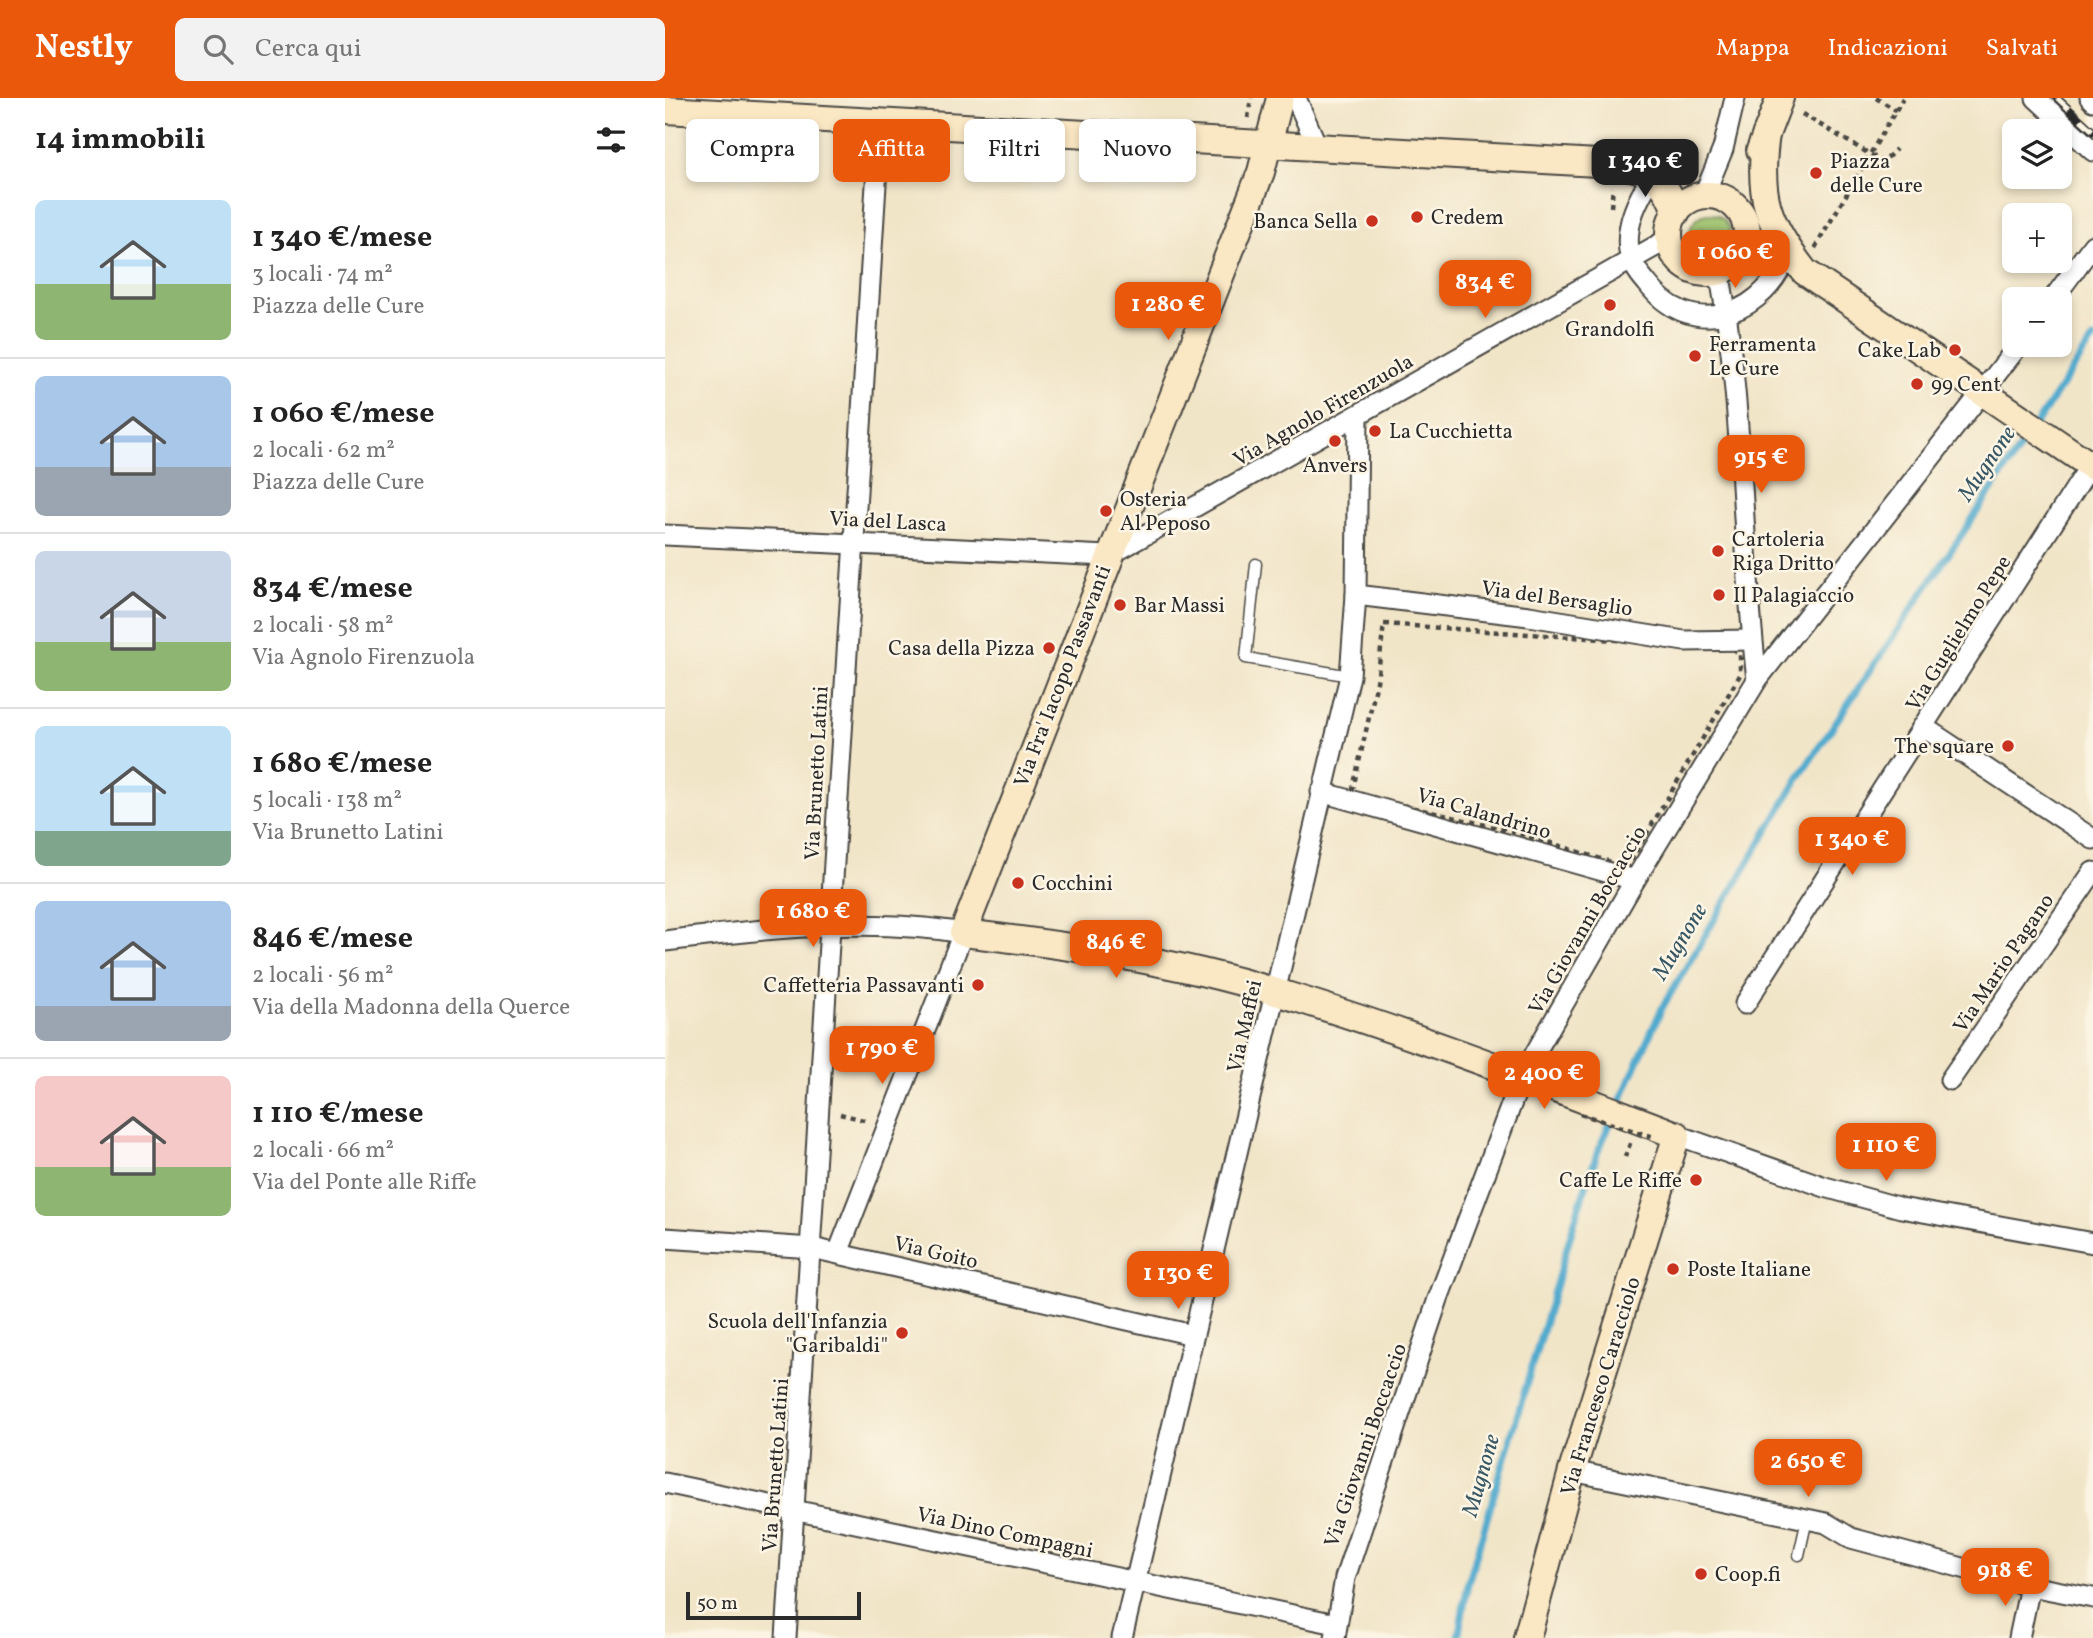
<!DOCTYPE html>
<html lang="it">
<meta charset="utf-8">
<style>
:root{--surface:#fff;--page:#f2f2f2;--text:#222;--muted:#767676;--line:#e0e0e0;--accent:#ea580c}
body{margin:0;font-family:Vollkorn,serif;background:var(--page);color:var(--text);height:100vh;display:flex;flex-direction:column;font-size:26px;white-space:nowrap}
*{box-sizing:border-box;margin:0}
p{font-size:23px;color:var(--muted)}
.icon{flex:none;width:38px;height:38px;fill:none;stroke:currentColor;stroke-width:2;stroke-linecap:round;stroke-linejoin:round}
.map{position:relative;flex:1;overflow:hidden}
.details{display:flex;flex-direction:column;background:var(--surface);width:665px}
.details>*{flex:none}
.guide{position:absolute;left:21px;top:21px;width:665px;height:63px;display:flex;gap:14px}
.buttons{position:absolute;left:1337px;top:21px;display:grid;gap:14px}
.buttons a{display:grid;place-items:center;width:70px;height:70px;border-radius:10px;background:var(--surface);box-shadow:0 4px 10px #0003;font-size:35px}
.scale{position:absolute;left:21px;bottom:18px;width:175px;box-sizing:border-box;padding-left:7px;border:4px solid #2b2b2b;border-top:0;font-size:19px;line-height:24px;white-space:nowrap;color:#2b2b2b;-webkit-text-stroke:5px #fcf5e5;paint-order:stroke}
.price{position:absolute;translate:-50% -60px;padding:0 16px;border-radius:14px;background:var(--accent);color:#fff;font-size:23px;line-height:46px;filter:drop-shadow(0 2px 4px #0008)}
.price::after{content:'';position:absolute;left:50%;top:42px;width:21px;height:16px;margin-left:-10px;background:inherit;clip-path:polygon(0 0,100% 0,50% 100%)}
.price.current{background:#222;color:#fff}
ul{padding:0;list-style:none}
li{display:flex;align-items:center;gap:21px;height:175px;padding:0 35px}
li+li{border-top:2px solid var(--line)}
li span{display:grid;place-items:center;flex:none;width:196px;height:140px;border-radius:10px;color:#555}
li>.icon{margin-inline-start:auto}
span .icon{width:84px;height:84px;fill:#fffc;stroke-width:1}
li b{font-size:30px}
h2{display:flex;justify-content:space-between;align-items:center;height:84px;padding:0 35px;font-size:30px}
.pill{padding:0 24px;border-radius:10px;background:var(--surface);box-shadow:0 4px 10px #0003;font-size:24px;line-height:63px}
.pill.current{background:var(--accent);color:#fff}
header{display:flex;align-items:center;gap:42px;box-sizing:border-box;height:98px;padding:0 35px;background:var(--accent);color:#fff}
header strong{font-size:33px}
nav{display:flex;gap:38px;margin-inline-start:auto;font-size:24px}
.search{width:490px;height:63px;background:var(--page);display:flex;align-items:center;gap:18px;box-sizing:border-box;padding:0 24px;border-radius:10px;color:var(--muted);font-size:26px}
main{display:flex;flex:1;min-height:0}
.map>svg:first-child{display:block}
</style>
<header>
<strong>Nestly</strong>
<div class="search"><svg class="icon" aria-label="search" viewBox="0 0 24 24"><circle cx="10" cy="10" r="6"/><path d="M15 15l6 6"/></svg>Cerca qui</div>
<nav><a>Mappa</a><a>Indicazioni</a><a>Salvati</a></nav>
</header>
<main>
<section class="details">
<h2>14 immobili<svg class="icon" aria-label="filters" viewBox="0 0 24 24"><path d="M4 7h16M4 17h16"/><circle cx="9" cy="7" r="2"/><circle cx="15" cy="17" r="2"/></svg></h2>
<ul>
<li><span style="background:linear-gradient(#bfe0f5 60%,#8fb573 0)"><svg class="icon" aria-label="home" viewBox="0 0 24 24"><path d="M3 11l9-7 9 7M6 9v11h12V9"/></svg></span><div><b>1 340 €/mese</b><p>3 locali · 74 m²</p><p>Piazza delle Cure</p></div></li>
<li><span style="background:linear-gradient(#a9c7e8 65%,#9aa5b1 0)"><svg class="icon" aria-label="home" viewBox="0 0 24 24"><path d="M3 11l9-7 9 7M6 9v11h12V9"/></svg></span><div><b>1 060 €/mese</b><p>2 locali · 62 m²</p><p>Piazza delle Cure</p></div></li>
<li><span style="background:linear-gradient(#c9d6e8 65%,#8fb573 0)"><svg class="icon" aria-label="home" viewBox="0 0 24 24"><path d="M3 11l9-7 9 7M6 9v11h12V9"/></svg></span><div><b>834 €/mese</b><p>2 locali · 58 m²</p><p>Via Agnolo Firenzuola</p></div></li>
<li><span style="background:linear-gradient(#bfe0f5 75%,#7fa58c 0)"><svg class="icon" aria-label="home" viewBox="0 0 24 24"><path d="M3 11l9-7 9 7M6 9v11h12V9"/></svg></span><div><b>1 680 €/mese</b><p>5 locali · 138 m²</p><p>Via Brunetto Latini</p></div></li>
<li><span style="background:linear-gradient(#a9c7e8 75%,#9aa5b1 0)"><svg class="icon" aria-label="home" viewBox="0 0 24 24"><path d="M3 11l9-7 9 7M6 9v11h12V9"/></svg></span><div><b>846 €/mese</b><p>2 locali · 56 m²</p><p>Via della Madonna della Querce</p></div></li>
<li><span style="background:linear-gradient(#f6c9c9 65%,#8fb573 0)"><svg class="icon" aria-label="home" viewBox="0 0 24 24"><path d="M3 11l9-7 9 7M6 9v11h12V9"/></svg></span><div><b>1 110 €/mese</b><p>2 locali · 66 m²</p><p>Via del Ponte alle Riffe</p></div></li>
</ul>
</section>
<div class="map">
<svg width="1428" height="1540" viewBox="0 0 1428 1540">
<defs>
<pattern id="grass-tufts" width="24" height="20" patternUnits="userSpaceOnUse" patternTransform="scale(1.75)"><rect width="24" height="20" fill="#9fc36d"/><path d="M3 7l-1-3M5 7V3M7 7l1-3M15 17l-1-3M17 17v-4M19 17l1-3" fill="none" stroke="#829f5a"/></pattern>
</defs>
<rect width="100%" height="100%" fill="#fcf5e5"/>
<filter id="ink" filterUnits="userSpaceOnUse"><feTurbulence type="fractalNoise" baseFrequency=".0143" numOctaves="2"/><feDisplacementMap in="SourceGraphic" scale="14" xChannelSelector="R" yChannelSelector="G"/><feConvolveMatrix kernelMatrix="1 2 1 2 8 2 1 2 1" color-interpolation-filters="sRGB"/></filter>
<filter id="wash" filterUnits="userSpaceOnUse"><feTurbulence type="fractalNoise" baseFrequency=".00686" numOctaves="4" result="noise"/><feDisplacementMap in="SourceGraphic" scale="28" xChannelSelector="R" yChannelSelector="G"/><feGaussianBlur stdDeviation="1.57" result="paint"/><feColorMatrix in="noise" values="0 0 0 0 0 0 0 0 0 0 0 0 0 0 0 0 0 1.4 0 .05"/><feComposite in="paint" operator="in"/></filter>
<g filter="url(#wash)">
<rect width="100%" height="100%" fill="#f1e5c8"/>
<circle fill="url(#grass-tufts)" stroke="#65774c" stroke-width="2" cx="1045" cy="136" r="20"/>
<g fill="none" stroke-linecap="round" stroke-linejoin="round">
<polyline stroke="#51aace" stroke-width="7" points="793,1540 803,1485 912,1115 933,1053 997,910 1136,676 1428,241"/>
</g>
</g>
<g filter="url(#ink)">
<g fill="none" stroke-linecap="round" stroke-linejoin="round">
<defs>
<g id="lane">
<polyline points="591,466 581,560 685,578"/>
<polyline points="1134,1457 1142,1421"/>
</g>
<g id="street">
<polyline points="631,0 652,48"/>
<polyline points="1371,0 1428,53"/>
<polyline points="1425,0 1428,3"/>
<path d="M987 78C973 101 960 125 964 153 966 165 974 176 982 185 1023 240 1092 222 1119 164"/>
<polyline points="1039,97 1058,51 1070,0"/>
<polyline points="1082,138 1130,169"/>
<path d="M1054 173C1079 307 1076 447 1092 582"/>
<polyline points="1388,201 1428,147"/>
<polyline points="0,437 443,458 1005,140"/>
<polyline points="691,497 864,518 1019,543 1087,542"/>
<polyline points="1260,630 1428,741"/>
<polyline points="656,694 970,782"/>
<path d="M0 843C94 831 204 819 298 835L173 1155"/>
<polyline points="1080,906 1428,363"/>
<polyline points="1285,982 1428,774"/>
<polyline points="1012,1037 1160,1089 1236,1110 1428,1145"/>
<polyline points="0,1140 147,1150 528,1237"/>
<polyline points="907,1373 1161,1425 1186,1440 1365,1488 1428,1500"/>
<polyline points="0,1385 671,1526"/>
<polyline points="121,1540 215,22"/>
<polyline points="457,1540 685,578 691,497 693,318"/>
<polyline points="670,1540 680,1480 773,1201 857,978 970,782 1092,582 1354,247"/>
<polyline points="1354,1540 1365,1488"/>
</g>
<g id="secondary">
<path d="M615 0 596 74 298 835C402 847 510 863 611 894 747 935 880 987 1012 1037L907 1373 862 1540"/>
<path d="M0 12 950 66C984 70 1002 82 1011 115"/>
<path d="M1101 36C1092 98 1102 125 1140 174L1428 369"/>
<polyline points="1095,52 1115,0"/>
<circle cx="1043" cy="136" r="39"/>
</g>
</defs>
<use href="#lane" stroke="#494743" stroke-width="13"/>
<use href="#street" stroke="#494743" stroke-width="23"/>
<use href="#secondary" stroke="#494743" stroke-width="30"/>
<g stroke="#494743" stroke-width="4.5" stroke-dasharray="5 5" stroke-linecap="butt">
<polyline points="1211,0 1231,12"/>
<polyline points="1137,16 1218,64 1231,51"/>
<polyline points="583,20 586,0"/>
<polyline points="946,109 948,89"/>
<polyline points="1150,150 1238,0"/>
<polygon points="719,526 1067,550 1075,556 1075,577 962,769 854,735 687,695 712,584"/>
<polyline points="175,1016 203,1023"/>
<polyline points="960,1059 966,1043"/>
</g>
<use href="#lane" stroke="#fff" stroke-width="10"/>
<use href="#street" stroke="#fff" stroke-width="19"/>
<use href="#secondary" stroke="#fae7c3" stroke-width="26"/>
<defs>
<polyline id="rail" points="1392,0 1428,33"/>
</defs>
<use href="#rail" stroke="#2b2b2b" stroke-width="8"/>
<use href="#rail" stroke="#fcf5e5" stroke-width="5" stroke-dasharray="16" stroke-linecap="butt"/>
<polyline stroke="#494743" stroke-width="4.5" stroke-dasharray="5 5" stroke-linecap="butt" points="915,1016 989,1039"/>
</g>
</g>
<g fill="#c8321e" stroke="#fcf5e5" stroke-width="2.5">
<circle cx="1151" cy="75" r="7"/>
<circle cx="752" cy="119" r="7"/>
<circle cx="707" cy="123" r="7"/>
<circle cx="945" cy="207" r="7"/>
<circle cx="1290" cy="252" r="7"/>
<circle cx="1030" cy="258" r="7"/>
<circle cx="1252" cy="286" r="7"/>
<circle cx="710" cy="333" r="7"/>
<circle cx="670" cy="343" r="7"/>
<circle cx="441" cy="413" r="7"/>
<circle cx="1053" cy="453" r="7"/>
<circle cx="1054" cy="497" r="7"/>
<circle cx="455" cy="507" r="7"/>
<circle cx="384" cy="550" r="7"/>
<circle cx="1343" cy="648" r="7"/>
<circle cx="353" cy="785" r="7"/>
<circle cx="313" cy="887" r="7"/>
<circle cx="1031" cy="1082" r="7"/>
<circle cx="1008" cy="1171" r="7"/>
<circle cx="237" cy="1235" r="7"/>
<circle cx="1036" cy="1476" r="7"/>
</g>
<g text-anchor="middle" stroke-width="5" stroke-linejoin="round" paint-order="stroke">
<g font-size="21" fill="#2b2b2b" stroke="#fcf5e5" text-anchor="start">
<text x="1165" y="70">Piazza<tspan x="1165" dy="24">delle Cure</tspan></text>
<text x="766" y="126">Credem</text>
<text x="693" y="130" text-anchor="end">Banca Sella</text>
<text x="945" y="238" text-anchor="middle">Grandolfi</text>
<text x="1044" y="253">Ferramenta<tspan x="1044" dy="24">Le Cure</tspan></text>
<text x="1276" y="259" text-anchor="end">Cake Lab</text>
<text x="1266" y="293">99 Cent</text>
<text x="724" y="340">La Cucchietta</text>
<text x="670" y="374" text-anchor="middle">Anvers</text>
<text x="455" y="408">Osteria<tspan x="455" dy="24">Al Peposo</tspan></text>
<text x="1067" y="448">Cartoleria<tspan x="1067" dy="24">Riga Dritto</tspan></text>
<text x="1068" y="504">Il Palagiaccio</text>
<text x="469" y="514">Bar Massi</text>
<text x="370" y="557" text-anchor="end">Casa della Pizza</text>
<text x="1329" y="655" text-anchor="end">The square</text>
<text x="367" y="792">Cocchini</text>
<text x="299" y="894" text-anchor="end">Caffetteria Passavanti</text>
<text x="1017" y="1089" text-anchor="end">Caffe Le Riffe</text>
<text x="1022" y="1178">Poste Italiane</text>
<text x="223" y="1230" text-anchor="end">Scuola dell'Infanzia<tspan x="223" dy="24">"Garibaldi"</tspan></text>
<text x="1050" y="1483">Coop.fi</text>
</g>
<g font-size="21" fill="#2b2b2b" stroke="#fcf5e5">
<text transform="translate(658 312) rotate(-30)" y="7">Via Agnolo Firenzuola</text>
<text transform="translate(223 423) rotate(3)" y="7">Via del Lasca</text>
<text transform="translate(892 500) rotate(8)" y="7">Via del Bersaglio</text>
<text transform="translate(1293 535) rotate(-58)" y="7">Via Guglielmo Pepe</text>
<text transform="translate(397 578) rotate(-69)" y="7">Via Fra' Iacopo Passavanti</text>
<text transform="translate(151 675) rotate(-87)" y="7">Via Brunetto Latini</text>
<text transform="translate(819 715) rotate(16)" y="7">Via Calandrino</text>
<text transform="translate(922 822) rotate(-60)" y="7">Via Giovanni Boccaccio</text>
<text transform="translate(1338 865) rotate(-56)" y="7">Via Mario Pagano</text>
<text transform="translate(579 928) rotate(-77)" y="7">Via Maffei</text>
<text transform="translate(271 1154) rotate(13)" y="7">Via Goito</text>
<text transform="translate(935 1288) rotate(-73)" y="7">Via Francesco Caracciolo</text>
<text transform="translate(700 1347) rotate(-71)" y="7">Via Giovanni Boccaccio</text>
<text transform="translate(110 1367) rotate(-86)" y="7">Via Brunetto Latini</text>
<text transform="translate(340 1434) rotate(12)" y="7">Via Dino Compagni</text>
</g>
<g font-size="23" font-style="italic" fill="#385764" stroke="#fcf5e5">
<text transform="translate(1321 365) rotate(-56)" y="8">Mugnone</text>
<text transform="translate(1014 843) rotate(-59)" y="8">Mugnone</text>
<text transform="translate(815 1377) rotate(-74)" y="8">Mugnone</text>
</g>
</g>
</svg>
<div class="buttons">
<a><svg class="icon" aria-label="layers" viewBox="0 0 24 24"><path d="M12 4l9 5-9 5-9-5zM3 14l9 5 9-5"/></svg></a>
<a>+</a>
<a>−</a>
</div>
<div class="scale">50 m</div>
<b class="price current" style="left:980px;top:101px">1 340 €</b>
<b class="price" style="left:1070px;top:192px">1 060 €</b>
<b class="price" style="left:820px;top:222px">834 €</b>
<b class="price" style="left:503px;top:244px">1 280 €</b>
<b class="price" style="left:1096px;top:397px">915 €</b>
<b class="price" style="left:1187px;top:779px">1 340 €</b>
<b class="price" style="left:148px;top:851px">1 680 €</b>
<b class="price" style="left:451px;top:882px">846 €</b>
<b class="price" style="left:217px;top:988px">1 790 €</b>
<b class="price" style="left:879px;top:1013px">2 400 €</b>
<b class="price" style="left:1221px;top:1085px">1 110 €</b>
<b class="price" style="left:513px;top:1213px">1 130 €</b>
<b class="price" style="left:1143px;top:1401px">2 650 €</b>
<b class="price" style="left:1340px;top:1510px">918 €</b>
<div class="guide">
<a class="pill">Compra</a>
<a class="pill current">Affitta</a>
<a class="pill">Filtri</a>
<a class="pill">Nuovo</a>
</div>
</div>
</main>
